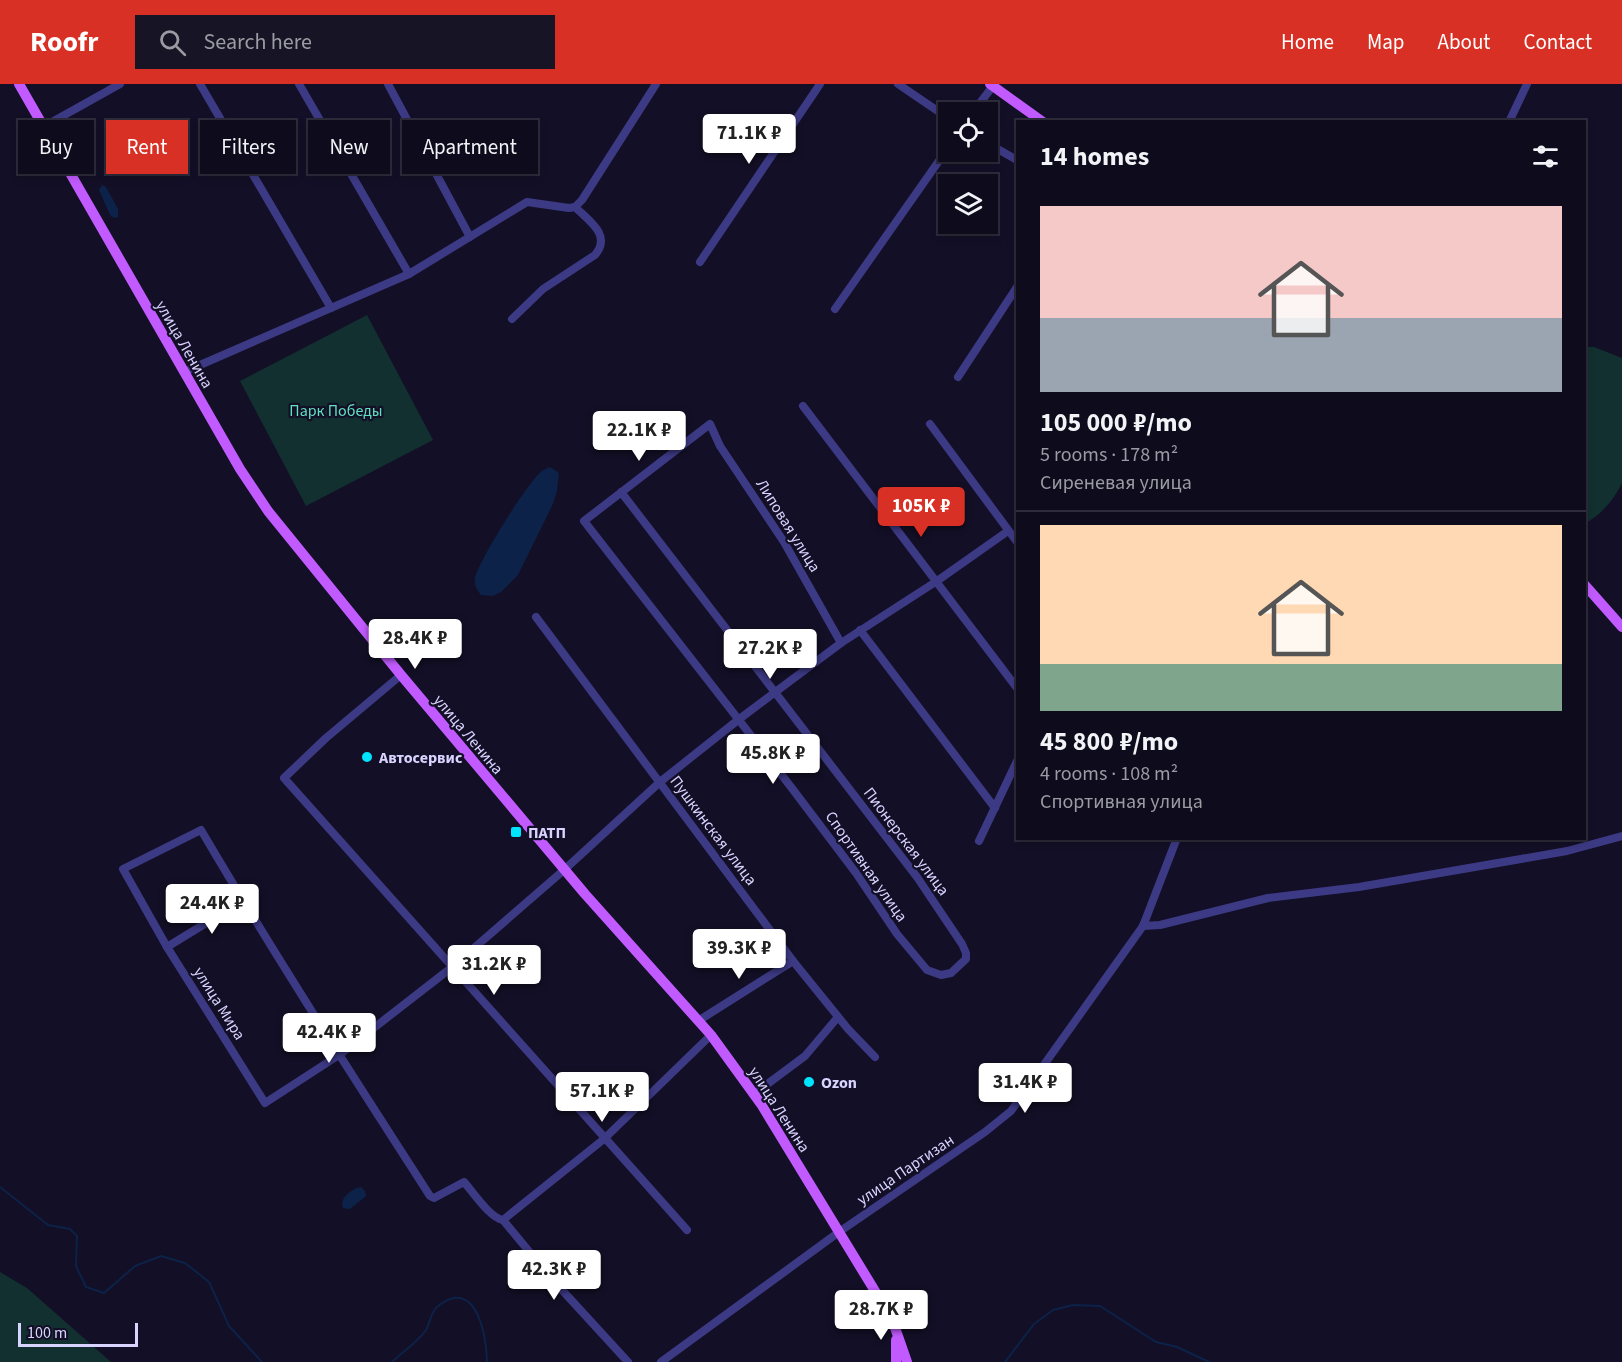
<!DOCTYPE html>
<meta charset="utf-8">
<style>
:root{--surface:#0e0b1c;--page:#171425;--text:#f1f3f6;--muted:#9b9ba3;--line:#2e2b3b;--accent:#d93025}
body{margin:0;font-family:"Source Sans 3",sans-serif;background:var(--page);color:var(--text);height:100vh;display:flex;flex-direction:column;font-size:22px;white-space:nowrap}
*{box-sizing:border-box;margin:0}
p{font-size:20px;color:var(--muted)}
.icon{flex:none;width:33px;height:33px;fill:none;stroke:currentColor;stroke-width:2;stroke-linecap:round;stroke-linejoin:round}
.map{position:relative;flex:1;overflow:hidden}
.details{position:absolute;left:1016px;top:36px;width:570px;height:720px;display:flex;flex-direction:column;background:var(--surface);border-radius:0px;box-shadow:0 3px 9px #0003,0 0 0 2px var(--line)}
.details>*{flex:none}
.banner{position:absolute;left:18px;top:36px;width:570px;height:54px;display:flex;gap:12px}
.tools{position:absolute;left:938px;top:18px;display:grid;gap:12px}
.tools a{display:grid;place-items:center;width:60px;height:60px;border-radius:0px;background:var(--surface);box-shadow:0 3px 9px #0003,0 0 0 2px var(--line);font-size:30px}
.scale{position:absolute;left:18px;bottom:15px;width:120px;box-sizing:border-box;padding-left:6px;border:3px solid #d9d4ff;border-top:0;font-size:16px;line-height:21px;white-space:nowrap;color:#d9d4ff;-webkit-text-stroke:4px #130f26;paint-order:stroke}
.price{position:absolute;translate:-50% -51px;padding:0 14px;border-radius:6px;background:#fff;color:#222;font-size:20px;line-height:39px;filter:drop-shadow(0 2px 3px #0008)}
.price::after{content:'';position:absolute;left:50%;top:36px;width:18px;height:14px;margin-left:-9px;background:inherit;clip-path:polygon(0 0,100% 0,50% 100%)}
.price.current{background:var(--accent);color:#fff}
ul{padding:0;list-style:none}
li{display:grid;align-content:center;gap:12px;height:318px;padding:0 24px}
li+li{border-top:2px solid var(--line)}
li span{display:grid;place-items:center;height:186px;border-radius:0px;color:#555}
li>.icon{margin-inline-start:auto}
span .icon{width:108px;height:108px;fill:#fffc;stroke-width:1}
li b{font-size:26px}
h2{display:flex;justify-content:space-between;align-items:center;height:72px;padding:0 24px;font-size:26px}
.chip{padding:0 21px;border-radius:0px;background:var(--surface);box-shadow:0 3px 9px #0003,0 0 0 2px var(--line);font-size:21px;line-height:54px}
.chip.current{background:var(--accent);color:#fff}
header{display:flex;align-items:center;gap:36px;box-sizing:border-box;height:84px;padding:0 30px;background:var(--accent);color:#fff}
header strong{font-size:28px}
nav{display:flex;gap:33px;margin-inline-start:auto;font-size:21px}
.search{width:420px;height:54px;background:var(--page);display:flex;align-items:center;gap:15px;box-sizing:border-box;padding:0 21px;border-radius:0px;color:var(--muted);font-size:22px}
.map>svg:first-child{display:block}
</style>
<header>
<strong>Roofr</strong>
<div class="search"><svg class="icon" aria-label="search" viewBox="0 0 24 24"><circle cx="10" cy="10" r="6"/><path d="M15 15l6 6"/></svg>Search here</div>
<nav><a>Home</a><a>Map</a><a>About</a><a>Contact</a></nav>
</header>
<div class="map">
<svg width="1622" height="1278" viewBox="0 0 1622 1278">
<rect width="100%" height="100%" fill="#130f26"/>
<g fill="#12302f">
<polygon points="367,231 433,356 306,422 240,297"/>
<path d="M1584 263H1594L1622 274V399C1613 417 1602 430 1584 440Z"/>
<polygon points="0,1188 27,1204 111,1278 0,1278"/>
</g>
<g fill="#0c2248">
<polygon points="102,101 106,103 118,125 118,133 114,134 110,131 99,106"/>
<path d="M550 383 559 389 557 407 552 422 518 491 501 508 493 512 481 511C477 505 474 502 475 494 479 476 527 399 542 387 545 385 547 384 550 383Z"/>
<path d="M361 1103 365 1107 366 1112 350 1125 343 1124C339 1114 351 1105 361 1103Z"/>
</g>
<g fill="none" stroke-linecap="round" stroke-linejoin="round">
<g stroke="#0c2248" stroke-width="2">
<polyline points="0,1103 48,1141 70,1145 77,1152 76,1182 86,1203 104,1209 135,1182 161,1172 185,1179 209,1198 229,1242 262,1278"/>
<path d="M392 1278C402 1268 418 1258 426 1246 430 1239 431 1227 438 1222 477 1192 486 1252 487 1278"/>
<polyline points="1005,1278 1034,1240 1053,1226 1073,1221 1100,1222 1156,1258 1177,1263 1209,1278"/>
</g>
<g stroke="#3d3a85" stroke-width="8">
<polyline points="200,0 331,224"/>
<polyline points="299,0 409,190"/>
<polyline points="388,0 470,153"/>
<polyline points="898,0 948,34"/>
<polyline points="973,28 993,2"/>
<polyline points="1509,38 1527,0"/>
<polyline points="43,43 120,0"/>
<polyline points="987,59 1017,76"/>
<polyline points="700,178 820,0"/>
<polyline points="835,225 948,64"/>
<path d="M512 235 543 205 595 171C612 151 589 137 575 123"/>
<polyline points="184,288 409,190 527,118 569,124 575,123 582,116 656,0"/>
<polyline points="958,293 1017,203"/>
<polyline points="803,322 1017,604"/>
<polyline points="930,340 1017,458"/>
<polyline points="621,408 917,793 962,860 966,869 966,875 951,889 941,891 927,886 897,850 856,789 791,703 584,437 710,340 720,362 784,458 841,559"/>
<polyline points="536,533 793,877 848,945 875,973"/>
<polyline points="860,546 995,724"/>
<polyline points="401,591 326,654 284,694 687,1146"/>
<polyline points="979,757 1017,677"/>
<polyline points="1143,842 1160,841 1268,814 1359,803 1567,767 1622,752"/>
<polyline points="167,863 242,817"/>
<polyline points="698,937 793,877"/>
<polyline points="754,1010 805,972 838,933"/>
<polyline points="503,1136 604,1055 711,951"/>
<path d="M628 1278 551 1194 503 1136C490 1134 473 1108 464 1098L434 1114 430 1112C352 991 274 870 201 746L123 785 167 863 265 1019 339 971 451 884 564 786 660 698 738 636 841 559 937 497 1008 447"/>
<polyline points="661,1278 839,1148 985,1048 1011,1027 1143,842 1177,754"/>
</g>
<g stroke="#c25bff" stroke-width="10">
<polyline points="19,0 240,385 268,427 401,591 585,810 711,951 761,1020 892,1235 907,1278"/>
<polyline points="990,0 1043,38"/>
<polyline points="1584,500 1622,543"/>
<polyline points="896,1256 896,1278"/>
</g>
</g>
<g fill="#00e5ff" stroke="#130f26" stroke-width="2">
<circle cx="367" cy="673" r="6"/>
<rect x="510" y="742" width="12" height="12" rx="3"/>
<circle cx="809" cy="998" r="6"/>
</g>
<g text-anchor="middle" stroke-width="4.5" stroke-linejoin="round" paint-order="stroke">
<g font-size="16" fill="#d9d4ff" stroke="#130f26">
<text transform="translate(185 260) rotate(60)" y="6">улица Ленина</text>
<text transform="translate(789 441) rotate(58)" y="6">Липовая улица</text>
<text transform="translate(469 650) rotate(50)" y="6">улица Ленина</text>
<text transform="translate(714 746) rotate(53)" y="6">Пушкинская улица</text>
<text transform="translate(907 757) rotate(53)" y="6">Пионерская улица</text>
<text transform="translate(867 782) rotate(55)" y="6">Спортивная улица</text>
<text transform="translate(220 919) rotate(58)" y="6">улица Мира</text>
<text transform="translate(780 1025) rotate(57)" y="6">улица Ленина</text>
<text transform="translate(905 1085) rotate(-34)" y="6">улица Партизан</text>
</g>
<g font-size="16" fill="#5fe0c0" stroke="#130f26">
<text x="336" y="332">Парк Победы</text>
</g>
<g font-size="16" font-weight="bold" fill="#d9d4ff" stroke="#130f26" text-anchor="start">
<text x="379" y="679">Автосервис</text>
<text x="528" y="754">ПАТП</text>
<text x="821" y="1004">Ozon</text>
</g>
</g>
</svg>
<div class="tools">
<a><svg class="icon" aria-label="locate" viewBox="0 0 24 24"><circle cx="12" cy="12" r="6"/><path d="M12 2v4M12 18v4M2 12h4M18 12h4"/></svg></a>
<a><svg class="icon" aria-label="layers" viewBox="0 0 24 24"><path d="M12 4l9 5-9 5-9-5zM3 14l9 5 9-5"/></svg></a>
</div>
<div class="scale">100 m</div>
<b class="price" style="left:749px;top:81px">71.1K ₽</b>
<b class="price" style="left:639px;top:378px">22.1K ₽</b>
<b class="price current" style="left:921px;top:454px">105K ₽</b>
<b class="price" style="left:415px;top:586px">28.4K ₽</b>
<b class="price" style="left:770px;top:596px">27.2K ₽</b>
<b class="price" style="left:773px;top:701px">45.8K ₽</b>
<b class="price" style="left:212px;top:851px">24.4K ₽</b>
<b class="price" style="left:739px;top:896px">39.3K ₽</b>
<b class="price" style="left:494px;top:912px">31.2K ₽</b>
<b class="price" style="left:329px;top:980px">42.4K ₽</b>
<b class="price" style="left:1025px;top:1030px">31.4K ₽</b>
<b class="price" style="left:602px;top:1039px">57.1K ₽</b>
<b class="price" style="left:554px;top:1217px">42.3K ₽</b>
<b class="price" style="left:881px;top:1257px">28.7K ₽</b>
<div class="banner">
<a class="chip">Buy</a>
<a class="chip current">Rent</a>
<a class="chip">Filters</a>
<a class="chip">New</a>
<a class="chip">Apartment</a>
</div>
<section class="details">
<h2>14 homes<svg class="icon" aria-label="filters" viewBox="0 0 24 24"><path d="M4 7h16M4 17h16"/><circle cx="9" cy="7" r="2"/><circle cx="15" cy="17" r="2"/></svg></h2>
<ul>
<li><span style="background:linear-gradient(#f6c9c9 60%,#9aa5b1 0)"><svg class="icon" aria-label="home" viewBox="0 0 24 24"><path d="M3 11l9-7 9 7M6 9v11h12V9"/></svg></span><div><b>105 000 ₽/mo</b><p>5 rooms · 178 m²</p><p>Сиреневая улица</p></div></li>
<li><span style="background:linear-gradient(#ffd9b3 75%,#7fa58c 0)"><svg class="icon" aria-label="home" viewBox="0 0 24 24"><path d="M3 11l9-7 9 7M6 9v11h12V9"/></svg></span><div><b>45 800 ₽/mo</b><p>4 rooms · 108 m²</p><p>Спортивная улица</p></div></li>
</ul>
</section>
</div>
